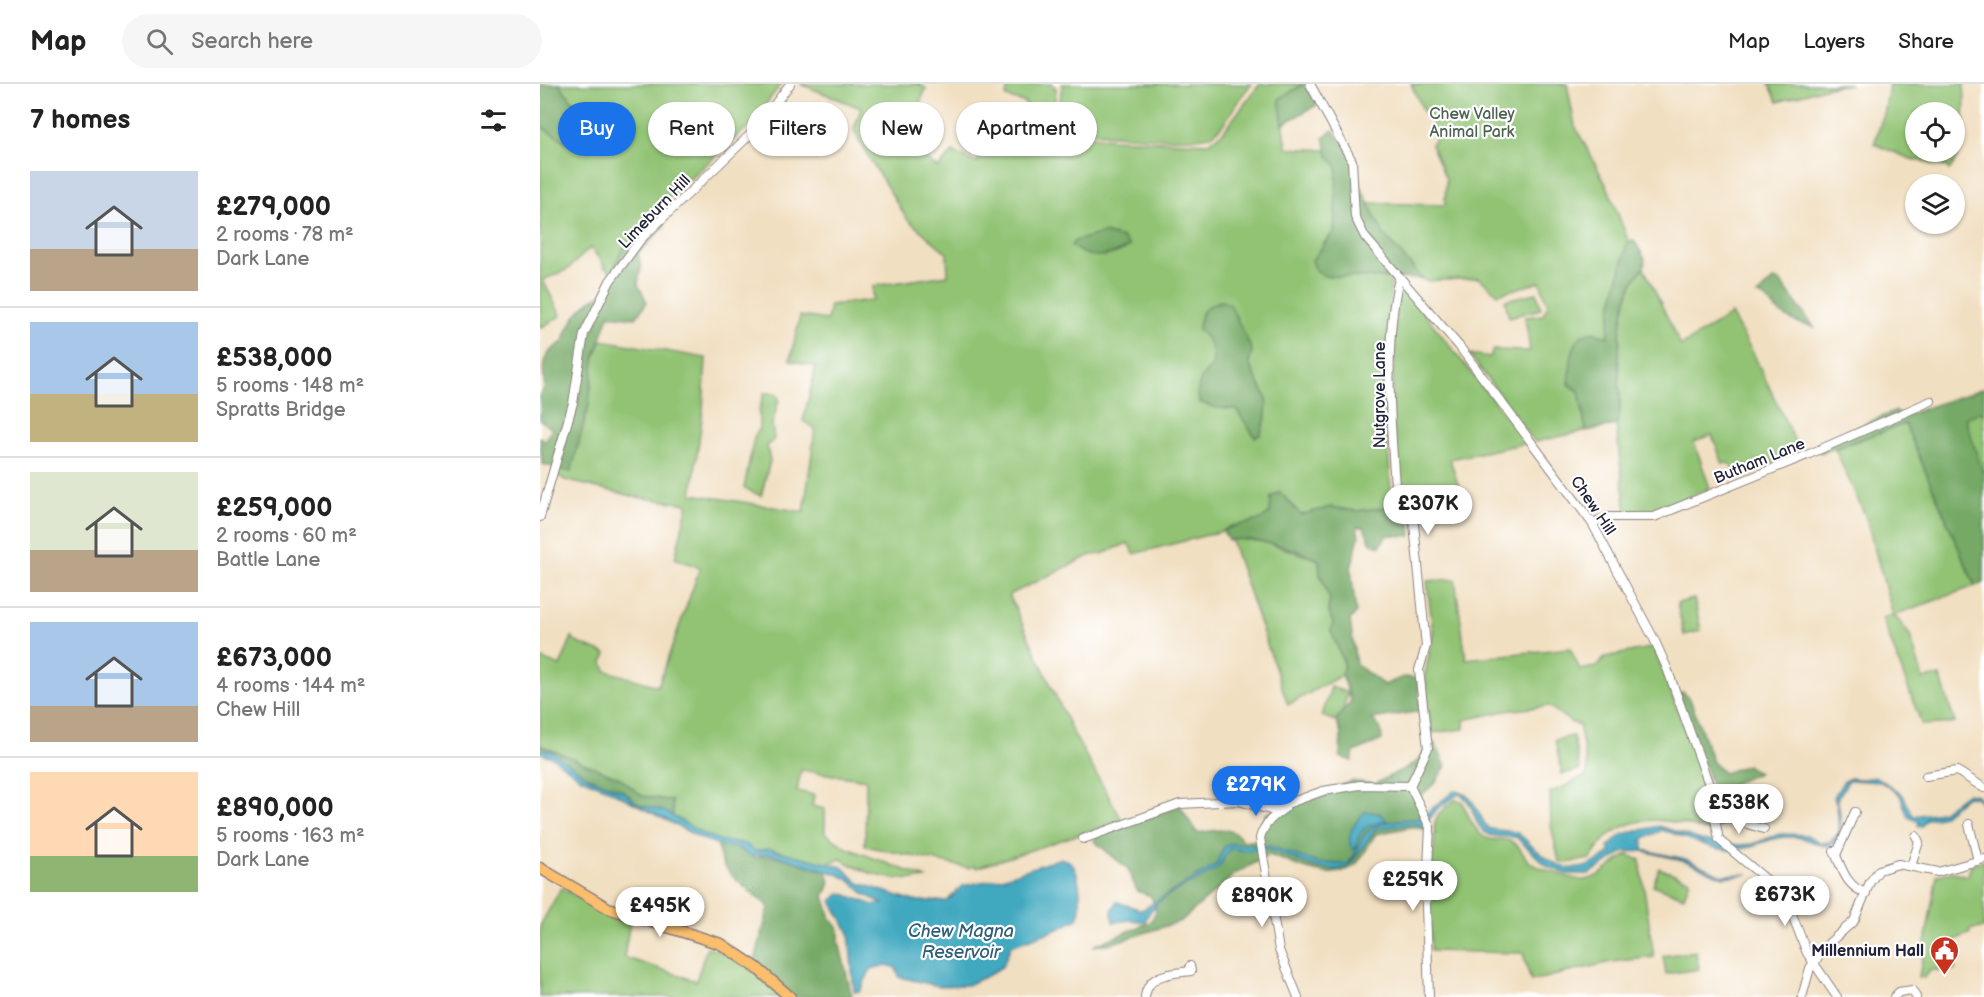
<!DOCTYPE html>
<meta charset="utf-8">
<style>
:root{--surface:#fff;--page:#f6f6f6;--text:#222;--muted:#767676;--line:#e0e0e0;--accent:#1a73e8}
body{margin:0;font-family:"Balsamiq Sans",sans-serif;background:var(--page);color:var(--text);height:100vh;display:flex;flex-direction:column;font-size:22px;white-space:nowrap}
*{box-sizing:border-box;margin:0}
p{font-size:20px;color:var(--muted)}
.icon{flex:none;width:33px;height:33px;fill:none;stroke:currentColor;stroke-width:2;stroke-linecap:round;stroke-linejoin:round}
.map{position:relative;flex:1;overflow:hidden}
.sheet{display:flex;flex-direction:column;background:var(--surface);width:540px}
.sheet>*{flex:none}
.banner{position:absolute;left:18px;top:18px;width:570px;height:54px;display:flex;gap:12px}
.tools{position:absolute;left:1365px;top:18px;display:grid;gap:12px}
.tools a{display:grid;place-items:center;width:60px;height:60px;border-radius:50%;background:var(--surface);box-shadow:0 2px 4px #0004;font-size:30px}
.price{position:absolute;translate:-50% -51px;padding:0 14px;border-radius:21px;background:#fff;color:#222;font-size:20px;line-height:39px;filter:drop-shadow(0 2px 3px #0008)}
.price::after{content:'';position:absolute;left:50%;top:36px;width:18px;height:14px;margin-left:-9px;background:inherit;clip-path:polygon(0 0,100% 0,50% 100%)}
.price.current{background:var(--accent);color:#fff}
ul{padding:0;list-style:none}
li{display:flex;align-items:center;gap:18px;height:150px;padding:0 30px}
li+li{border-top:2px solid var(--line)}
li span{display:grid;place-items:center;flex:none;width:168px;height:120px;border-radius:0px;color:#555}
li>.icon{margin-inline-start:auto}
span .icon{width:72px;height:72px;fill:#fffc;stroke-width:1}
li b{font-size:26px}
h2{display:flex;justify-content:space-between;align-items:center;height:72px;padding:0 30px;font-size:26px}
.pill{padding:0 21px;border-radius:27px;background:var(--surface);box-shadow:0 2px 4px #0004;font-size:21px;line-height:54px}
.pill.current{background:var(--accent);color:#fff}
header{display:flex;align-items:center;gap:36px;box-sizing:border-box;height:84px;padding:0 30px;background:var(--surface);border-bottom:2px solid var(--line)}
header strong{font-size:28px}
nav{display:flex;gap:33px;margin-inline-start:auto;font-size:21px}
.search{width:420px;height:54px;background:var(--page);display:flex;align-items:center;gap:15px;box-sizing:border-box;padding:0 21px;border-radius:33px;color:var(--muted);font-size:22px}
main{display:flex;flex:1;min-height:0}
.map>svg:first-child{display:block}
</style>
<header>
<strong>Map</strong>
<div class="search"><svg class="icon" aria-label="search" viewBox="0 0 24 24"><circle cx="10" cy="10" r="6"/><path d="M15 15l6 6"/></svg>Search here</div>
<nav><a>Map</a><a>Layers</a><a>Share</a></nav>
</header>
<main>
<section class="sheet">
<h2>7 homes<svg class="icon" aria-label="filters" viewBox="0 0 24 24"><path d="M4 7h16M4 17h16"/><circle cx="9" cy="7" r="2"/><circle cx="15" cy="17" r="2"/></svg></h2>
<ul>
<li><span style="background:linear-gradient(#c9d6e8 65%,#b9a48a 0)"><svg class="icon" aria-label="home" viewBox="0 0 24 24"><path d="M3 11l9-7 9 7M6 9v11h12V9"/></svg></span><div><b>£279,000</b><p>2 rooms · 78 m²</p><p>Dark Lane</p></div></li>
<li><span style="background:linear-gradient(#a9c7e8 60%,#c2b280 0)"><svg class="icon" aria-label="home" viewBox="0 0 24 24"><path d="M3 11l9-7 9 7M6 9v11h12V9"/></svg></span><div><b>£538,000</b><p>5 rooms · 148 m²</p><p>Spratts Bridge</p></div></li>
<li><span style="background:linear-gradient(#dfe7d0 65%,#b9a48a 0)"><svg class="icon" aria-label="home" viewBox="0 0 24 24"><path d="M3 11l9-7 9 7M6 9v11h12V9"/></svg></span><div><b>£259,000</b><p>2 rooms · 60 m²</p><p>Battle Lane</p></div></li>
<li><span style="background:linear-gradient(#a9c7e8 70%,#b9a48a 0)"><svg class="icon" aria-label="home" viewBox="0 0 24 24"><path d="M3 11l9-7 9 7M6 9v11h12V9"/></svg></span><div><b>£673,000</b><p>4 rooms · 144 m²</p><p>Chew Hill</p></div></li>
<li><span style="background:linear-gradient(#ffd9b3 70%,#8fb573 0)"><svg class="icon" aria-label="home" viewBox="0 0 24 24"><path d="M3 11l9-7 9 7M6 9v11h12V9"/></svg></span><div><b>£890,000</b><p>5 rooms · 163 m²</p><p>Dark Lane</p></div></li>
</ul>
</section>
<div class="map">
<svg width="1444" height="913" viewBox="0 0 1444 913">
<rect width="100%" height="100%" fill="#fff"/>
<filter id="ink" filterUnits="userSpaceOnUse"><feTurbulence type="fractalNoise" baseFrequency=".0167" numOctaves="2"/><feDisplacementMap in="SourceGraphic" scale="12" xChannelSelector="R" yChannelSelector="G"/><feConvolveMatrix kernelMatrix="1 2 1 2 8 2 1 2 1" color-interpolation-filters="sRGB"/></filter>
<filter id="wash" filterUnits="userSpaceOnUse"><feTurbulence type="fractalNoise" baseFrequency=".008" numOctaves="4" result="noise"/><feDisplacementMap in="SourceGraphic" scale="24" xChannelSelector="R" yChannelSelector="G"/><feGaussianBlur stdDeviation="1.35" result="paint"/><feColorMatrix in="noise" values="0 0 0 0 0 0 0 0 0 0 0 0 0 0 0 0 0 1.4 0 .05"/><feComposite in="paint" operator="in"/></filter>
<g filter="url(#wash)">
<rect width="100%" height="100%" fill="#f1dfc1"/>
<g fill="#91c373" stroke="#5a7257" stroke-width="1.5" fill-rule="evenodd">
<polygon points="19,0 241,0 211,40 110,131 73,189 64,183 62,177 50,164 28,185 3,196 21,232 0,244 0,42 26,58 42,29"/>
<path d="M260 0H378L386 4 370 45 383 54 377 68 398 84 413 68 437 80 452 31 511 47 571 55 669 59 683 48 720 0H764L740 15 747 64 787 66 797 82 798 109 794 148 783 160 784 192 851 194 845 309 852 423 816 427 791 423 761 431 750 421 730 429 720 438 691 442 683 447 594 470 588 459 562 470 551 471 469 511 532 647 582 736 436 784 435 782 429 784 325 762 326 696 261 686 257 707 274 711 272 722 285 725V749L307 764 386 794C354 799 328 791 301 775L286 780 230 765 215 767 205 760 181 757 163 750 133 732 132 717 102 712 79 694 0 661V574L20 582 32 553 36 558 66 570 63 578 66 587 118 602 160 484 135 474 148 420 96 413 25 396 17 391 18 385 31 387 49 320 54 275 62 256 166 274 163 326 152 410 264 428 275 345 263 337 276 283 250 276 260 232 287 236 290 221 333 216V202L408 191 407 169 367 135 319 58 314 45 321 24ZM668 254 711 266 709 280 727 315 696 325 676 324 674 272Z"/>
<polygon points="468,0 513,0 516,5 513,41 482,32 486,19 466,13"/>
<path d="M522 0H712C696 14 690 38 673 50 659 61 539 48 517 44Z"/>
<polygon points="871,0 1027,0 1035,42 1068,104 1088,156 1072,220 1068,253 1053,248 1039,307 1046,347 995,358 929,270 950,273 953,266 990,267 985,233 1003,231 1008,221 1000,198 958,210 939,194 885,197 844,151 830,123 831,119 905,121 906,95 891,60 896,54 889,29 884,28"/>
<polygon points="1229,0 1311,0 1287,3 1238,18"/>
<path d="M1349 0H1424C1426 21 1424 72 1409 86L1407 83 1371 75 1334 60 1345 26ZM1414 28V68H1376V28Z"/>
<path d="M1104 184 1141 262 1191 230 1213 269 1260 368 1203 392 1188 379 1183 380 1172 351 1154 358 1170 404 1114 428 1086 430 1076 341C1083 326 1079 311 1079 295 1078 263 1080 205 1104 184Z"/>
<polygon points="860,199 987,359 910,375 920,407 868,421 858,413 852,315 857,211"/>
<polygon points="997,209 1001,225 969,233 965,216"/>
<polygon points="224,309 236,309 239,315 232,340 234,355 227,362 230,377 221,412 204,404 214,354 219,345 219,327"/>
<polygon points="1444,327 1444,392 1425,334"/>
<polygon points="1365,339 1435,502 1354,531 1370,551 1383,595 1400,592 1415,639 1382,641 1342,534 1353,531 1326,434 1295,365"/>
<polygon points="704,454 731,460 779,476 780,490 790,515 788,526 793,539 791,547 804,579 802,591 748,621 691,456"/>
<path d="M915 495 926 575 1030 564 1040 586 1056 583 1066 573 1114 563 1165 700 1172 748C1135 737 1099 726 1067 753 1060 759 1056 768 1050 775L1026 779 1019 777 1011 742 1010 708C1023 705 1032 697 1044 693L1048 687 1039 640 1032 639 1009 622 965 627 924 636V645L891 649 885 591 893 549 887 497Z"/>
<polygon points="1154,515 1161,547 1144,551 1137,519"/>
<polygon points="791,603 808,609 799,638 782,632"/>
<polygon points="1033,652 1040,686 1022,690 1015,656"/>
<path d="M915 716 922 717C927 728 933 745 943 752 952 759 961 753 970 757 980 761 982 769 988 777 995 783 1037 797 1045 796 1063 794 1073 776 1089 771L1100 776 1114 873 1071 878 991 897 983 869 891 867 889 814 895 750C891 733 903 725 915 716Z"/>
<polygon points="1444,777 1444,844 1430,845 1430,849 1415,856 1415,886 1391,886 1384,894 1379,893 1397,791 1413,788 1428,792 1431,780"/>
<polygon points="1119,784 1150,796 1144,813 1113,801"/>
<path d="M21 804 90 838 84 873 156 897 167 863C197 870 219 893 241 913H0V842Z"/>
<polygon points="1156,867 1159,885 1126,890 1123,872"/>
</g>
<g fill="#74a965" stroke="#4b6650" stroke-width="1.5">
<polygon points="0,0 19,0 42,29 26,58 0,42"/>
<polygon points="764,0 777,21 743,40 739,15"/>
<polygon points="793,46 815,74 817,95 844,151 883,195 784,192 775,185 772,176 794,148 797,82 788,72 784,53"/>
<path d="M110 131 125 142 98 169 101 184 98 200 107 218 96 234 69 231 54 275 49 320 31 388 2 380 0 353 5 357 12 345 0 336V310L5 303C1 281 2 269 23 258 31 234 43 217 67 209 73 200 70 191 74 182 83 162 96 147 110 131Z"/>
<path d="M563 149 583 154 590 162C572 173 547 178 531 161L535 157Z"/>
<path d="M1088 156 1095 158 1105 175 1104 184C1080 205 1078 263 1079 295 1079 311 1083 326 1076 341L1046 347 1039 307 1029 301C1030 287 1029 246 1054 249 1058 249 1064 252 1068 253L1072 220Z"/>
<path d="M1233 196H1239L1274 243C1261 240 1250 237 1239 228 1230 221 1229 214 1217 211Z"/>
<path d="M681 217 690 220 712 266 709 280 727 315 726 334 720 351 715 353 696 325 676 324 659 318C656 302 660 292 672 282 675 266 670 256 658 246 659 229 663 222 681 217Z"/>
<polygon points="1444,304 1444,327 1425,334 1444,392 1444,499 1435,502 1365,340 1280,369 1278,360 1355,327 1363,332"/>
<path d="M740 408 761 431 791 423 816 427 852 423 869 433 871 452 847 451 840 462 831 459 824 443H817L819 452 811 485 816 529 810 536 816 580 844 601 863 593 878 594 881 627 832 635 841 645 842 656 814 668 812 677 800 673 801 649 796 636 811 617 802 591 804 579 791 547 793 539 788 526 790 515 780 490 779 476C752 464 718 453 688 456L683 447C699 437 716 442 730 429L731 413Z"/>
<polygon points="1143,608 1150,615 1173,678 1184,689 1207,681 1218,689 1176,707 1172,703 1139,610"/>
<path d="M895 659 906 682 895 699 878 714 885 745 871 743 836 750C829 759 823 774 815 781 791 801 754 779 729 771L695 790 641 837 573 859 553 862 611 838 616 827 611 812 597 807 588 785 554 757 557 752 640 722 657 749C674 747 694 740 703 758L717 756 726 729 812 697 835 700 877 678 886 664Z"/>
<polygon points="0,661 80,694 102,712 132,717 133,732 98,720 83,707 48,693 0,665"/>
<path d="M178 761 197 763 215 774C240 767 261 782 285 787 293 796 289 803 284 812L291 835 299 845V858L312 913H251L214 880 229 823C211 807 177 787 178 761Z"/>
</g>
<g fill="#3fa8bf" stroke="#30657d" stroke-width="1.5">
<path d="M0 665 10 667 48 693 83 707 98 720 126 728 163 750 181 757 205 760 215 767 230 765 302 783 319 799 374 817H407L422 802 462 794 521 774C524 776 527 776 530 778 541 787 542 822 538 835L518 845 471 862 463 882 449 891 427 901 399 902 359 893 356 884 347 881 331 885 320 907 314 908 309 849 291 817 301 809 334 821 343 820 324 810 308 795 297 790 231 770 210 772 197 763H185L162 755 65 704 41 694 12 673 0 669Z"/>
<path d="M1337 693 1363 711 1373 732 1401 728 1427 709 1437 711 1444 721 1435 713 1427 712 1401 733 1386 735 1381 743 1378 742 1379 738 1368 733 1360 711 1341 698 1309 696 1297 715C1300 726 1308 768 1282 761 1267 757 1265 752 1246 753 1227 754 1212 765 1193 766 1172 767 1142 751 1122 746L1103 755V766L1146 775 1182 791 1208 790 1183 793 1145 777 1103 767 1084 768 1049 790H1027L1007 782 976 753C967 752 956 754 948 750 932 743 936 717 919 710L898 724 883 743 873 739 836 745 808 783 796 786 779 784 724 764 708 767 690 765C683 770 684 779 678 784 655 801 614 809 605 838L592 836 573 838 572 827 577 818 602 826 676 781 684 763 691 760 729 762 778 779 807 780C814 775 817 764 821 756 832 734 861 737 880 734L914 707C935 708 937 731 948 744 958 748 970 745 979 750 985 754 988 759 993 763 1022 789 1040 792 1071 768L1068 763 1083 750 1119 742 1161 756 1198 761 1212 760 1240 750 1267 751 1281 759 1290 758 1299 749 1297 721 1294 713 1303 698 1310 694 1322 695Z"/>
<path d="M825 728 839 729 847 737C827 741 819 744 816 764L812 766C805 751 814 739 825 728Z"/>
</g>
</g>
<g filter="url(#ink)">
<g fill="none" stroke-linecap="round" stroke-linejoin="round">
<defs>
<g id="minor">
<polyline points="770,0 812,77 815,133 825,153 919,262 1052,439 1114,555 1127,584 1168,698 1179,756 1227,796 1248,820 1267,869 1297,913"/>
<path d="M859 194C843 262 851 345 856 415L873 430 886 562 879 586 888 664 870 702"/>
<polyline points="0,433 33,319 44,250 70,197 101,155 217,44 250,0"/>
<polyline points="1052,439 1068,433 1114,433 1267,371 1391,317"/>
<polyline points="1386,692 1417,687 1444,704"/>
<polyline points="870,702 890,743 886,822 889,913"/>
<path d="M745 724C734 732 724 739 720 754L739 866 758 913"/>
<polyline points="1175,736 1188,734 1224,745"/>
<polyline points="1429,740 1438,777"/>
<polyline points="543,755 640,720 699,717 730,726 783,707 820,701 870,702"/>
<path d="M1294 767C1302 784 1306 803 1326 809"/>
<polyline points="1296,771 1315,728"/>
<polyline points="1371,782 1379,758 1376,752"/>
<path d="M605 913C608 889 631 890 651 887L650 882"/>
<polyline points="1262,913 1270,884 1289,859 1314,837 1330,798 1339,786 1358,780 1398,788 1444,775"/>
<polyline points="1354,913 1359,908 1372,906 1376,913"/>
</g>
<polyline id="major" points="0,784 68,824 181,860 217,884 250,913"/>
</defs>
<use href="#minor" stroke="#8a807e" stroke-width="10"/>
<use href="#major" stroke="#8a807e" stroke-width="13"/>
<use href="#minor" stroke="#fff" stroke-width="8"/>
<use href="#major" stroke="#fabe6d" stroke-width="10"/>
</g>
</g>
<defs>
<symbol id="civic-pin" viewBox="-11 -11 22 30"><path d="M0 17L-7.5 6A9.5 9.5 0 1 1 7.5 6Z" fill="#c8321e" stroke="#fff"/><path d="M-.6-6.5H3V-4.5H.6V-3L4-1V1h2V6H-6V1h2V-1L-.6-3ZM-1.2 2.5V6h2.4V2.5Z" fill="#fff"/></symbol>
</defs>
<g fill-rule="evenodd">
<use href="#civic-pin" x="1388" y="850" width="33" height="45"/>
</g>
<g text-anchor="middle" stroke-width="4.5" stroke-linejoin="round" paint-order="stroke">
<g font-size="16" fill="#4e6251" stroke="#fff">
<text x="932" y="35">Chew Valley<tspan x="932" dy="18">Animal Park</tspan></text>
</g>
<g font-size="16" fill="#22223b" stroke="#fff">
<text transform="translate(114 127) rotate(-46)" y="6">Limeburn Hill</text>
<text transform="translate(839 311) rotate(-90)" y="6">Nutgrove Lane</text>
<text transform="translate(1219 376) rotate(-22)" y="6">Butham Lane</text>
<text transform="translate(1054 421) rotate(56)" y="6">Chew Hill</text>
</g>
<g font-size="16" font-weight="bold" fill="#22223b" stroke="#fff" text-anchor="end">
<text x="1384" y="872">Millennium Hall</text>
</g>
<g font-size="18" font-style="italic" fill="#2f5e76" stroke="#fff">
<text x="421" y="853">Chew Magna<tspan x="421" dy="21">Reservoir</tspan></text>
</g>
</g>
</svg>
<div class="tools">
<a><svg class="icon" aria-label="locate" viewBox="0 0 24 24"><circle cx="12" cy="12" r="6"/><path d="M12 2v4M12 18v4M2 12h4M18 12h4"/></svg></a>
<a><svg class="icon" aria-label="layers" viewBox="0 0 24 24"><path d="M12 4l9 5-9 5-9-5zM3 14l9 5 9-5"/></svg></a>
</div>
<b class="price" style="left:888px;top:452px">£307K</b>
<b class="price current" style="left:716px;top:733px">£279K</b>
<b class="price" style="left:1199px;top:751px">£538K</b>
<b class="price" style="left:873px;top:828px">£259K</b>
<b class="price" style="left:1245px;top:843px">£673K</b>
<b class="price" style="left:722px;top:844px">£890K</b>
<b class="price" style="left:120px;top:854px">£495K</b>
<div class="banner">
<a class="pill current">Buy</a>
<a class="pill">Rent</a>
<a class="pill">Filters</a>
<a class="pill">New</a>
<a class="pill">Apartment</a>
</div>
</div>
</main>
